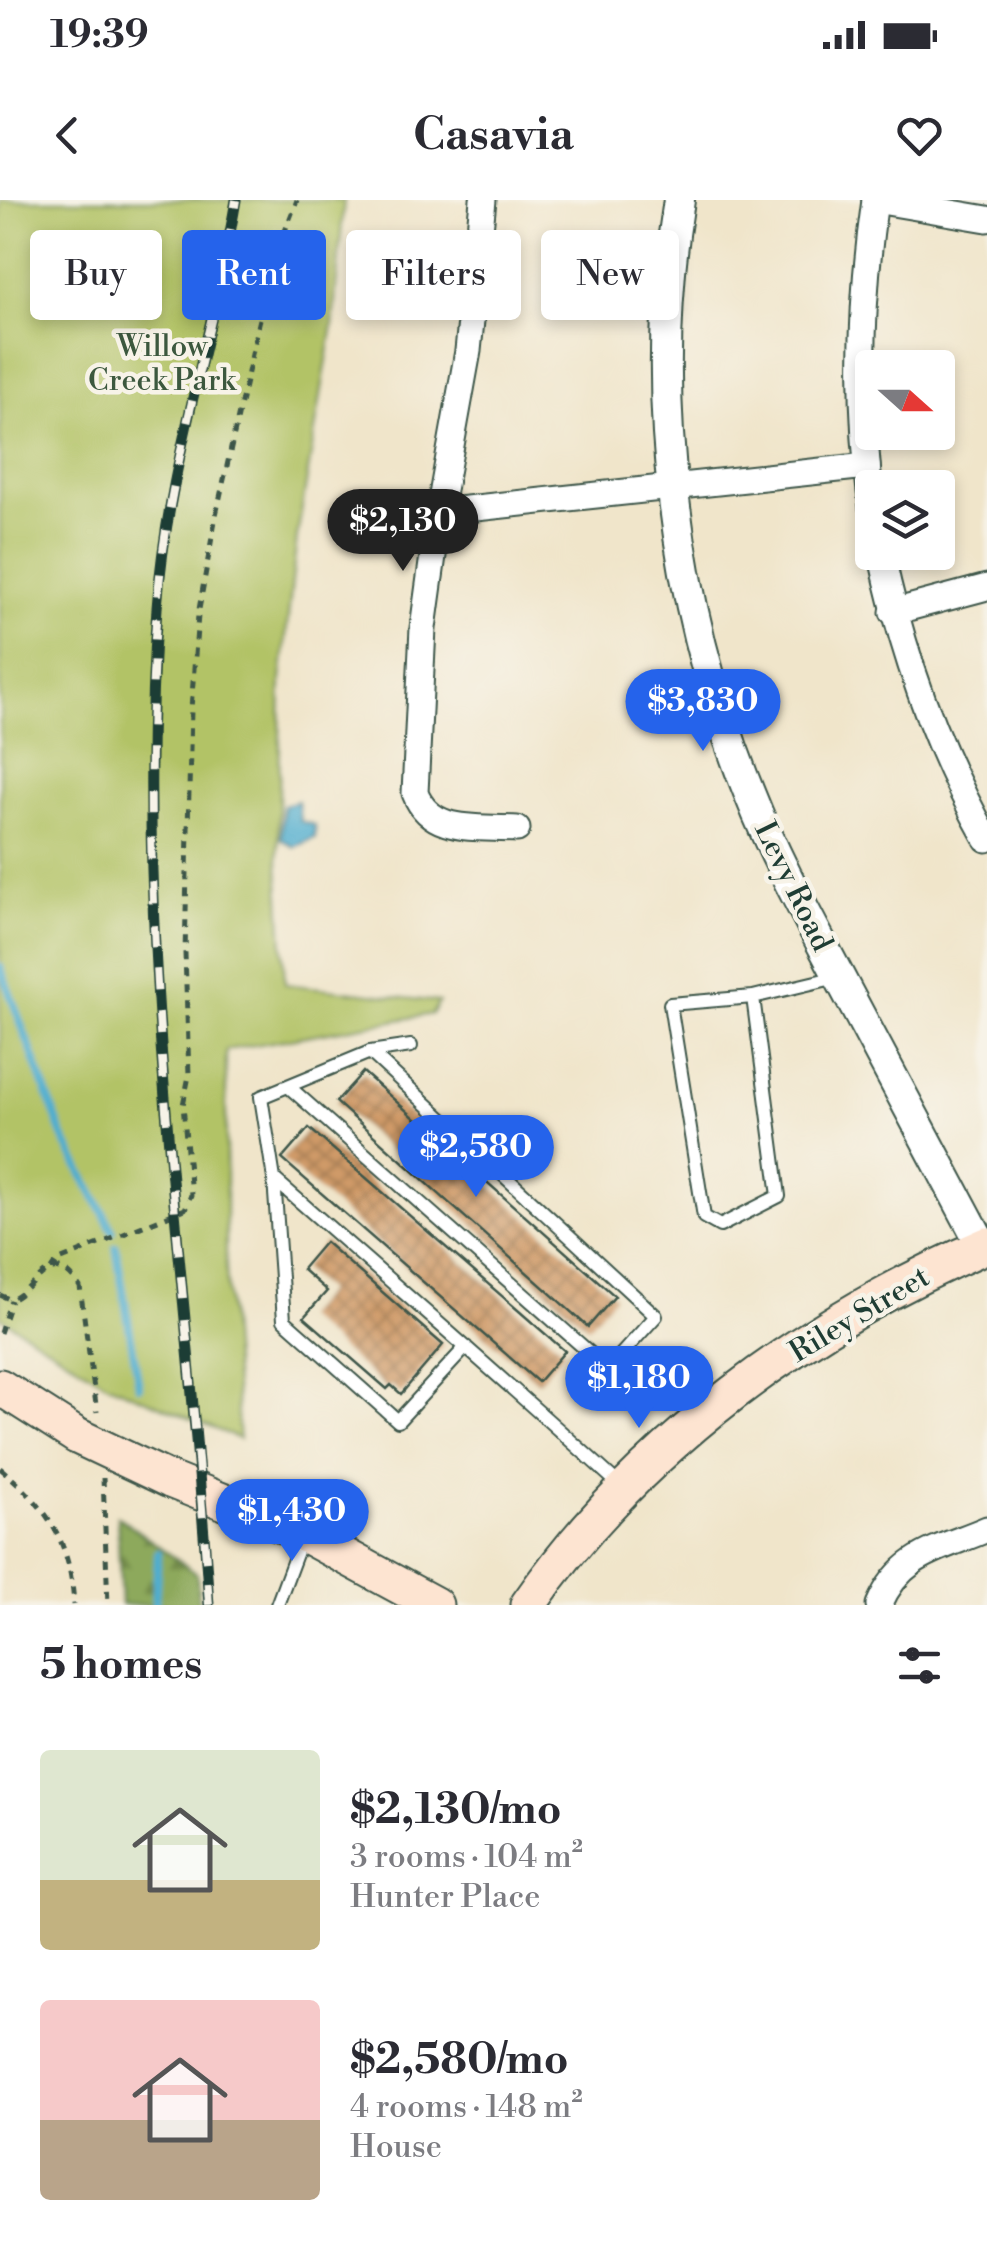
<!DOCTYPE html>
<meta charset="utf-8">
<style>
:root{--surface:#fff;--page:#f7f7f7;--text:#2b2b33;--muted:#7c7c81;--accent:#2563eb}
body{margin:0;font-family:"Libre Bodoni",serif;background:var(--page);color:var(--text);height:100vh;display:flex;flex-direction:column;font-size:38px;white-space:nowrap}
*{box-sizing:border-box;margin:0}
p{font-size:32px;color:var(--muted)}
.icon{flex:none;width:55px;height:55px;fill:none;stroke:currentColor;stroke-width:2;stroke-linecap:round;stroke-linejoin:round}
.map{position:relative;height:1405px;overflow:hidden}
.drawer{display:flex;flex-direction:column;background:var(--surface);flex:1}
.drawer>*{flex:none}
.banner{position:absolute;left:30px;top:30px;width:928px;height:90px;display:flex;gap:20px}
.needle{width:65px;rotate:111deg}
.buttons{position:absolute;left:855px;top:150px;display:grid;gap:20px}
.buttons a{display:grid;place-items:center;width:100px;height:100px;border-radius:10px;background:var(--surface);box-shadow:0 5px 15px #0003;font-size:50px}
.price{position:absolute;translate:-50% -85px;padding:0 22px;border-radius:35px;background:var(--accent);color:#fff;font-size:32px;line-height:65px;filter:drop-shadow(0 2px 5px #0008)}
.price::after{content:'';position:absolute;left:50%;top:60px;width:30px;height:22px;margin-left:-15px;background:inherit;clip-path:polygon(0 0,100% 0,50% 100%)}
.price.current{background:#222;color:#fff}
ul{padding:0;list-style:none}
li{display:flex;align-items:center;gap:30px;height:250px;padding:0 40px}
li span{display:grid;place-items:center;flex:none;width:280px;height:200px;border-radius:10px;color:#555}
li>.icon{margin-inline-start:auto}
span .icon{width:120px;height:120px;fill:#fffc;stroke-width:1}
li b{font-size:42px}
h2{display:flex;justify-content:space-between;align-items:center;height:120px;padding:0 40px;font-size:42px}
.tag{padding:0 35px;border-radius:10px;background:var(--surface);box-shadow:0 5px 15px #0003;font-size:35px;line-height:90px}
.tag.current{background:var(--accent);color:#fff}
.status{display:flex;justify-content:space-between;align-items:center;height:70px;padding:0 50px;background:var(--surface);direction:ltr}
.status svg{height:28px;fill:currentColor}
header{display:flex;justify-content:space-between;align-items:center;height:130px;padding:0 40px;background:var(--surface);font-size:45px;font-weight:700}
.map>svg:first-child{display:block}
</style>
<div class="status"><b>19:39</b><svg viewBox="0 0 49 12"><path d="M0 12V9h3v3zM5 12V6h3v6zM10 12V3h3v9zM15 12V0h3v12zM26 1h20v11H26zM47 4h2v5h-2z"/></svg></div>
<header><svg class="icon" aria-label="back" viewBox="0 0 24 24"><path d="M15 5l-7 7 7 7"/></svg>Casavia<svg class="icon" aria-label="heart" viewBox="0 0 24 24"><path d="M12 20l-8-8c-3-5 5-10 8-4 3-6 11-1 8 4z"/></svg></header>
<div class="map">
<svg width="987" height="1405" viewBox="0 0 987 1405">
<defs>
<pattern id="forest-firs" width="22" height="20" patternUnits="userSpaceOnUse" patternTransform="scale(2.5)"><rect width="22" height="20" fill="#8da95b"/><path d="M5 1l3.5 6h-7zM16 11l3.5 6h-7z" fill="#738b4c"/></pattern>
<pattern id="building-cross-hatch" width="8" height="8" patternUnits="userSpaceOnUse" patternTransform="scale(2.5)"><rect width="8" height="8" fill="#cf9a67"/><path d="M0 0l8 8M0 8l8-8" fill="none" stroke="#a77f56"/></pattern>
</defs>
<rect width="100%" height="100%" fill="#f7f3e8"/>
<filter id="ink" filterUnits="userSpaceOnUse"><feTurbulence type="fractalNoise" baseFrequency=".01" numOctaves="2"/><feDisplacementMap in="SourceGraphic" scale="20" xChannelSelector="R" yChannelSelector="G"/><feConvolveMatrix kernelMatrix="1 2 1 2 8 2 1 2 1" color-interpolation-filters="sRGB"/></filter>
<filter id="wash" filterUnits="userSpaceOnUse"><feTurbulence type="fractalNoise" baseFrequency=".0048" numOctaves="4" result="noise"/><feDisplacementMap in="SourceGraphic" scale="40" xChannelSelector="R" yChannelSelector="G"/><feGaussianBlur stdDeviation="2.25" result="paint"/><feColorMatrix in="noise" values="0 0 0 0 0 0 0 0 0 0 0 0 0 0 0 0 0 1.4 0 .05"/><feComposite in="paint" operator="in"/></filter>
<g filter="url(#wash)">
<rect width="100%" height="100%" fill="#f0e5ca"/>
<polygon fill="url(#forest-firs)" stroke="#567348" stroke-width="2.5" points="117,1316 197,1374 199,1405 121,1405"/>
<polygon fill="#b2c366" stroke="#68804d" stroke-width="2.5" points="0,0 344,0 333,124 297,337 281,480 278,660 285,784 439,802 432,814 226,850 226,1069 239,1239 108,1184 0,1117"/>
<polygon fill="#50adcf" stroke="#387582" stroke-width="2.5" points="298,601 300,621 315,625 315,638 294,647 281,639 283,605"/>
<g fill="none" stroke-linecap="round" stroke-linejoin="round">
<g stroke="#50adcf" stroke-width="8">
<polyline points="0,767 64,939 113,1031"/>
<polyline points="116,1047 139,1186"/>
<polyline points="155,1405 158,1353"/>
</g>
</g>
<g id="blocks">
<g fill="url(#building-cross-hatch)">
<polygon points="363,872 615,1096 588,1127 336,902"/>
<polygon points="309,928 565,1151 538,1182 282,959"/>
<polygon points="325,1042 443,1145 401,1194 391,1185 387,1189 304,1117 327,1091 302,1069"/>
</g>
</g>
</g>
<g filter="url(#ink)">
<use href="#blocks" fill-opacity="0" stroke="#3e564a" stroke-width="2.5"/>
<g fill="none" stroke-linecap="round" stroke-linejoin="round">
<defs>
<g id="service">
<polyline points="753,797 670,804 704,1017 720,1026 779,996 753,797 837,777"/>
<polyline points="370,852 411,846"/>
<polyline points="274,979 261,897 370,852 656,1116 608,1169 288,886"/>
<path d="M466 1147 398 1221 284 1120 274 979C391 1081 508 1183 623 1288"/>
<polyline points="277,1405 302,1338"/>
</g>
<g id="minor">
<path d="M483 0 468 151 439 312 423 428 415 593C431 635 477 626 517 629"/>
<polyline points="875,0 987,19"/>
<path d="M872 308C858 205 860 103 875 0"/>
<polyline points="439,312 867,266"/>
<path d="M881 352C902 453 936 549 987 639"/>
<polyline points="893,412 987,387"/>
<path d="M879 1405C901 1353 941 1349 987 1329"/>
</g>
<path id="tertiary" d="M679 0C647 197 675 411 750 595 776 661 811 723 844 786 890 873 937 960 983 1047"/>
<g id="secondary">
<polyline points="0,1187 77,1236"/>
<polyline points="170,1280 304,1334 435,1405"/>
<path d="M528 1405C639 1245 809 1121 987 1045"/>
</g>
</defs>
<use href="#service" stroke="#3e564a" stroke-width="16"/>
<use href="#minor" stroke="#3e564a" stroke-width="29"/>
<use href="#tertiary" stroke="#3e564a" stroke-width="34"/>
<use href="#secondary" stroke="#3e564a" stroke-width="39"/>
<g stroke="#3e564a" stroke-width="5" stroke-dasharray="8 8" stroke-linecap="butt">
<polyline points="51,1070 57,1061 185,1009 191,995 183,905 189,876 185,753 191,509 198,415 216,315 259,123 277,52 297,0"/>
<path d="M0 1095 11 1100C38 1088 51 1044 80 1087L97 1212"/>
<polyline points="0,1133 11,1100"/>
<path d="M0 1268C49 1309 70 1340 74 1405"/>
<polyline points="103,1278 108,1405"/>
</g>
<use href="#service" stroke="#fff" stroke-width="12"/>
<use href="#minor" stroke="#fff" stroke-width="25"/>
<use href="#tertiary" stroke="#fff" stroke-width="30"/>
<use href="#secondary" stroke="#fde4d1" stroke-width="35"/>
<defs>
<path id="rail" d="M209 1405C188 1073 132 742 157 408 167 269 213 137 236 0"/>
</defs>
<use href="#rail" stroke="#1f3d34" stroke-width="11"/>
<use href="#rail" stroke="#f7f3e8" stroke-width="8" stroke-dasharray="22" stroke-linecap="butt"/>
<defs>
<polyline id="secondary-bridge" points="77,1236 170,1280"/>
</defs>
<use href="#secondary-bridge" stroke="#3e564a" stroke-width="39" stroke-linecap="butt"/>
<use href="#secondary-bridge" stroke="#fde4d1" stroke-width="35"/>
</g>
</g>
<g text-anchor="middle" stroke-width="9" stroke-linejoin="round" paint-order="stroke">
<g font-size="30" fill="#3c583e" stroke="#f7f3e8">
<text x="162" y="156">Willow<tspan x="162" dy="34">Creek Park</tspan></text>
</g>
<g font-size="30" fill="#1f3d34" stroke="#f7f3e8">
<text transform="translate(794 686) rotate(64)" y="10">Levy Road</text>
<text transform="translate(859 1114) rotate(-31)" y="10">Riley Street</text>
</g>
</g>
</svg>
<div class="buttons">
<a><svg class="needle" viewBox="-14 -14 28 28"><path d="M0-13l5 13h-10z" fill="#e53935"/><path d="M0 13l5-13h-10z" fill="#7c7c81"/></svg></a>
<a><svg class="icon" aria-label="layers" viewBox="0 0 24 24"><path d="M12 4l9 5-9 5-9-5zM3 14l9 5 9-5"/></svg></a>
</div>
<b class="price current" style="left:403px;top:374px">$2,130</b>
<b class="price" style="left:703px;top:554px">$3,830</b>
<b class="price" style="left:476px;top:1000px">$2,580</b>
<b class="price" style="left:639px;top:1231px">$1,180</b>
<b class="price" style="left:292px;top:1364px">$1,430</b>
<div class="banner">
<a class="tag">Buy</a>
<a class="tag current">Rent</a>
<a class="tag">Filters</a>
<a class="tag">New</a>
</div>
</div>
<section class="drawer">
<h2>5 homes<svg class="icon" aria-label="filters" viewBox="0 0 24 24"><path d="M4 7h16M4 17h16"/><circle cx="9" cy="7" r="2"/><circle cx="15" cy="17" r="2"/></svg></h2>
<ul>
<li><span style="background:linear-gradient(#dfe7d0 65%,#c2b280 0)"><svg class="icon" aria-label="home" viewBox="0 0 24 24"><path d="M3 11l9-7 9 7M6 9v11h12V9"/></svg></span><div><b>$2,130/mo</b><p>3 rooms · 104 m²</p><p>Hunter Place</p></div></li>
<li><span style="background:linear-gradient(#f6c9c9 60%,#b9a48a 0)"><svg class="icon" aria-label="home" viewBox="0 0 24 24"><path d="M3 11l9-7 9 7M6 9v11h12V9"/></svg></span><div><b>$2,580/mo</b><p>4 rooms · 148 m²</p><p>House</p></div></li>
</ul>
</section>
